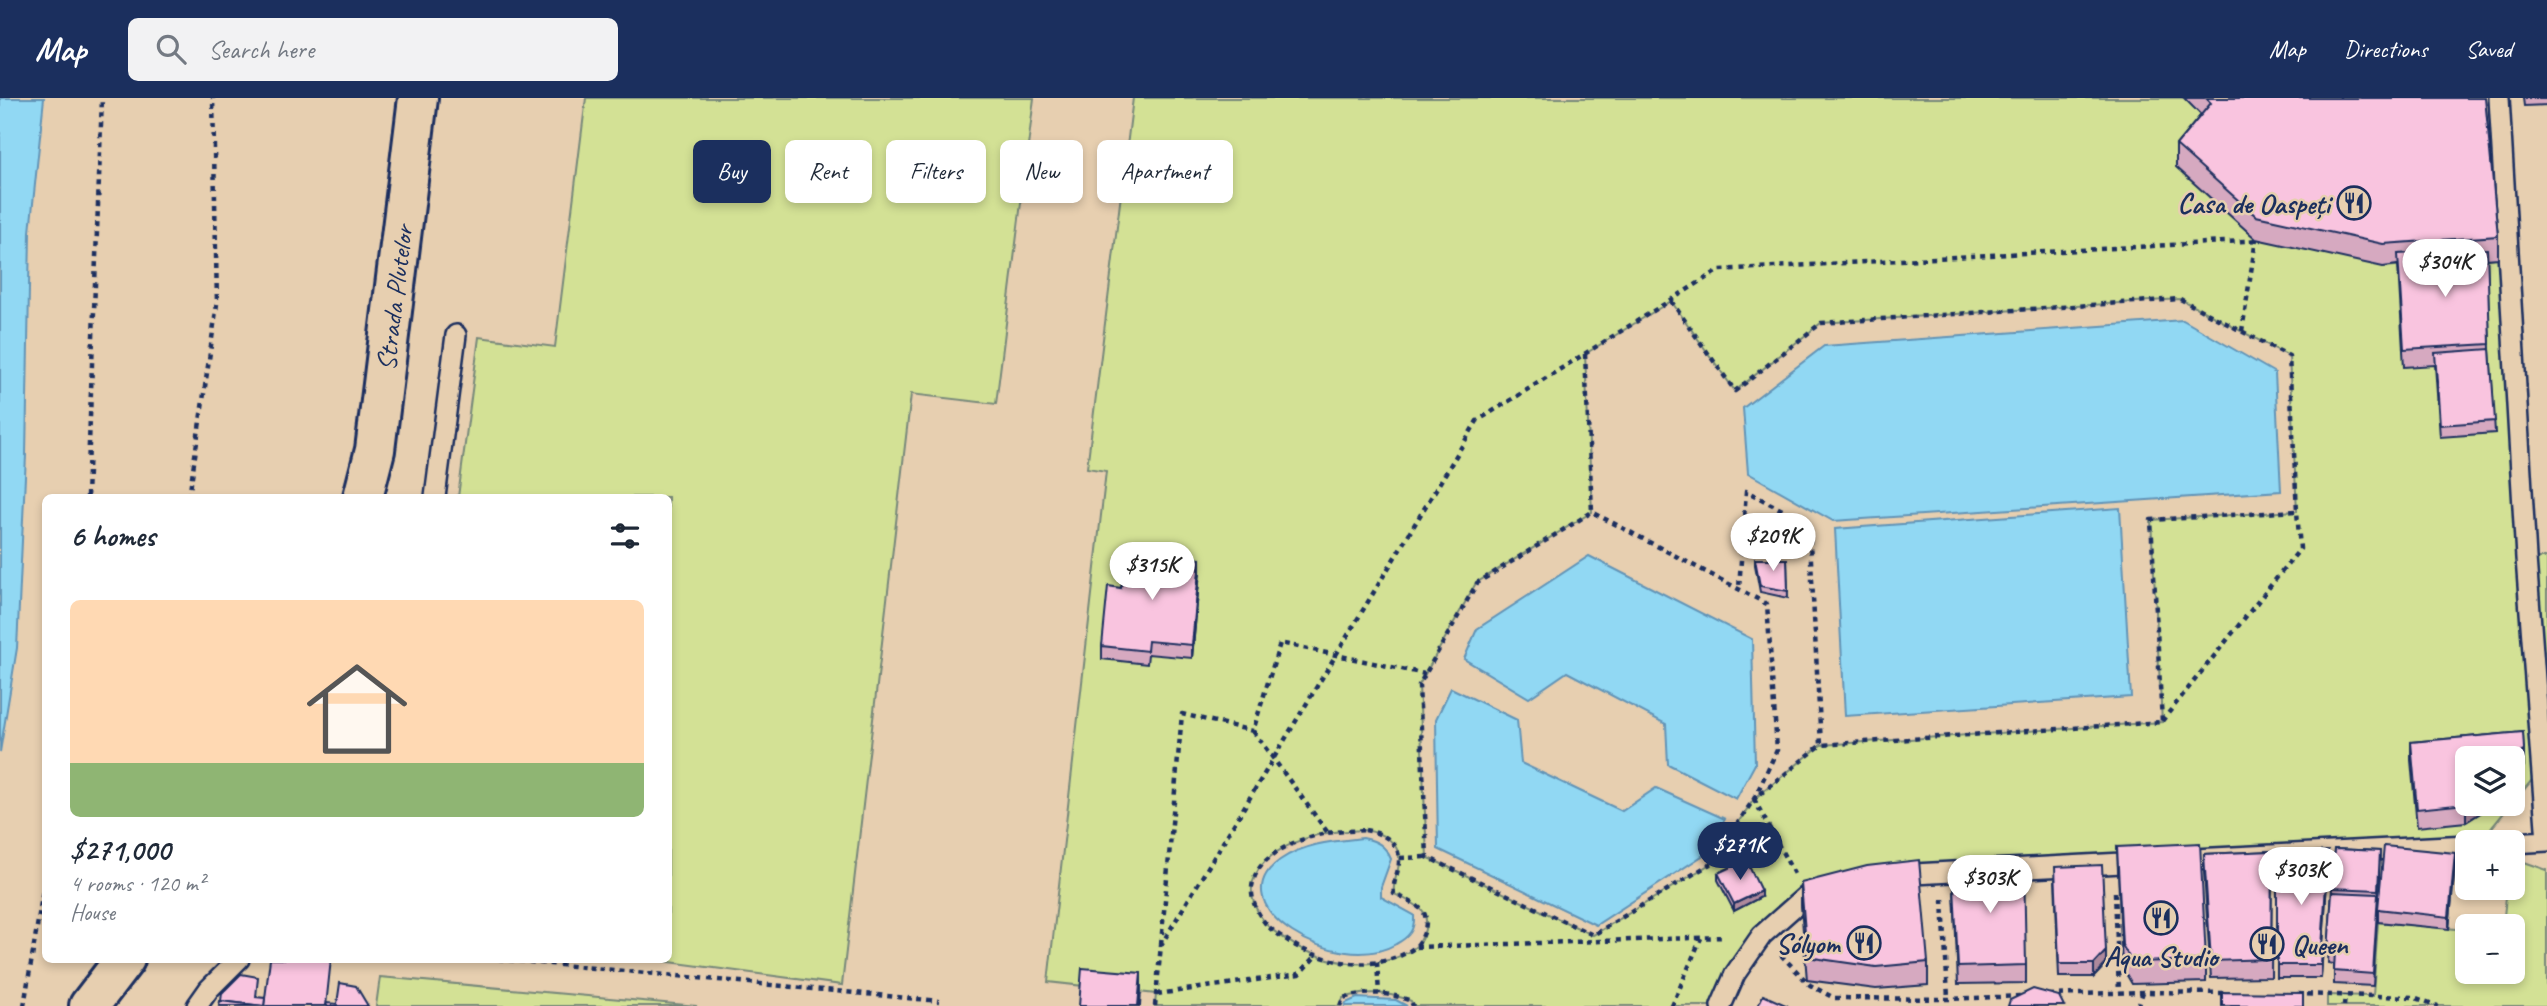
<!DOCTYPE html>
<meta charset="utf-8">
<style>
:root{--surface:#fff;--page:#f2f2f3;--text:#1f2937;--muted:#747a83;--accent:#1b2f5e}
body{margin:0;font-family:Caveat,sans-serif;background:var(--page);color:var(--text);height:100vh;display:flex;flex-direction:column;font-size:26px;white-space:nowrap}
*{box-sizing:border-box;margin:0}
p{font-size:23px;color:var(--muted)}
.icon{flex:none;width:38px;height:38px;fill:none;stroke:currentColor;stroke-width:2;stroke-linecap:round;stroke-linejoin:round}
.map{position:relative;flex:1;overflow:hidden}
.sheet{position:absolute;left:42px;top:396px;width:630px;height:469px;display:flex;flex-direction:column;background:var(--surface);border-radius:10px;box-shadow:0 4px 10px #0003}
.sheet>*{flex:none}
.banner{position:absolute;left:693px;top:42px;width:665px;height:63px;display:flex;gap:14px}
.tools{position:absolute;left:2455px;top:648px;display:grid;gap:14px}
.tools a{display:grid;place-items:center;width:70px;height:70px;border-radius:10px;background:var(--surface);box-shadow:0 4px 10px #0003;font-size:35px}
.price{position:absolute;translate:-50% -60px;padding:0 16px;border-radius:24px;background:#fff;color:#222;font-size:23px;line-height:46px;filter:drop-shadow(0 2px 4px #0008)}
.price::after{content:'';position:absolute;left:50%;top:42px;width:21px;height:16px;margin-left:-10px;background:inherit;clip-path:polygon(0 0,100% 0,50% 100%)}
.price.on{background:var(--accent);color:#fff}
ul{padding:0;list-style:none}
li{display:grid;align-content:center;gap:14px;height:371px;padding:0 28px}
li span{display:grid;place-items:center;height:217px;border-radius:10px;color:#555}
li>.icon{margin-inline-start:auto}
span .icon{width:126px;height:126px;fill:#fffc;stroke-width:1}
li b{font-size:30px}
h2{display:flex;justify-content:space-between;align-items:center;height:84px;padding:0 28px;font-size:30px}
.tag{padding:0 24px;border-radius:10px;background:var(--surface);box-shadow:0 4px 10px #0003;font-size:24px;line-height:63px}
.tag.on{background:var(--accent);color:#fff}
header{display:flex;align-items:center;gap:42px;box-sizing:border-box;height:98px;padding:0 35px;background:var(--accent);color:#fff}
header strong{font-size:33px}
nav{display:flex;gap:38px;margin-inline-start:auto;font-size:24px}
.search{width:490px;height:63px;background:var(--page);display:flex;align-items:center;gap:18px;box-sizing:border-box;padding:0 24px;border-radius:10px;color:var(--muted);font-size:26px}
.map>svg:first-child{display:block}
</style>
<header>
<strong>Map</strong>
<div class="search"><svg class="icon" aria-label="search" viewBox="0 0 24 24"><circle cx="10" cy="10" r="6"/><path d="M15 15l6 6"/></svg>Search here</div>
<nav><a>Map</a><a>Directions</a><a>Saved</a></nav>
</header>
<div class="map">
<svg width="2547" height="908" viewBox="0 0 2547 908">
<rect width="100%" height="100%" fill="#e7cfb0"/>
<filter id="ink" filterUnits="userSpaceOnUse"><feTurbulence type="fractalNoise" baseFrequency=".0143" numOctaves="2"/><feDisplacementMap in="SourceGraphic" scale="14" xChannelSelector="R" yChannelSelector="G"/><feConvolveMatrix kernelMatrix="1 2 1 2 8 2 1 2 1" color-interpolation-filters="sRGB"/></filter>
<g filter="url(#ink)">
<g fill="#d3e195" stroke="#77887a" stroke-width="2" fill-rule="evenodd">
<polygon points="586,0 1034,0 996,306 911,296 842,887 647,861 668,861 668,399 458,399 479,239 555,249"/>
<path d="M1133 0H2184L2383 169 2508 159 2528 460H2547V674L2541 671 2513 705V660H2468V705H2512L2480 744 1874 778 1806 798 1762 837 1721 908H1413L1411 903C1389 894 1365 893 1343 900L1340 908H1155L1156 896 1048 884 1106 373 1087 370ZM2180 201 2289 258 2297 413 2151 422 2162 624 1821 647 1754 701 1710 766 1593 837 1427 759 1419 587 1476 485 1592 414 1585 256 1671 203 1735 293 1821 225ZM1365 732C1381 735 1400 743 1399 763 1399 775 1392 784 1394 796 1403 800 1415 805 1422 812 1431 822 1423 843 1414 850 1405 857 1390 862 1379 864 1350 869 1321 861 1296 848 1287 842 1273 834 1266 826 1225 775 1282 743 1327 735 1339 733 1353 733 1365 732Z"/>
<polygon points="2513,760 2547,772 2547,908 2327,908 2327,897 2373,898 2378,824 2467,832 2468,873 2513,873 2513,828 2503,828 2507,789 2513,789"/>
<polygon points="380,879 697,908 376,908"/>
</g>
<g fill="#91d8f3" stroke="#6294b7" stroke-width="2">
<polygon points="0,0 44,0 30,134 26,357 17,550 0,654"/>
<polygon points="2183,222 2275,275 2281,393 1833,423 1748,375 1743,310 1824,248"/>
<polygon points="2120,410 2131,599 1845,618 1835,431"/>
<polygon points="1589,458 1752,541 1755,666 1736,701 1668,666 1666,626 1567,574 1529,600 1464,561 1477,531"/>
<polygon points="1451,590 1517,622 1521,665 1622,713 1656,690 1725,721 1705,756 1596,827 1438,751 1436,621"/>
<path d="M1363 740C1377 743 1385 747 1391 761L1381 789V799L1414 817C1415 832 1409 839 1396 846 1338 880 1216 808 1280 762 1304 745 1335 743 1363 740Z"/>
<polygon points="1357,900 1396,902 1407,908 1345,908 1346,905"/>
</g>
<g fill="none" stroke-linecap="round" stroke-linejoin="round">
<defs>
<g id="lane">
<polyline points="2499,0 2526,460 2547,743 2513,745"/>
<polyline points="435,399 456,237"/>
<polyline points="2175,762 2468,747"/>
<polyline points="1895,777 2141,764"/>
<polyline points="197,908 209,891 239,861"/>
<polyline points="1721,908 1735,876 1762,837 1806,798 1822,793"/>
</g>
<g id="street">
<polyline points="363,399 375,352 418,0"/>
<polyline points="89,908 125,861"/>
</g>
</defs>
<use href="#lane" stroke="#1b2f5e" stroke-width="24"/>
<use href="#street" stroke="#1b2f5e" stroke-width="44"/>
<g stroke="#1b2f5e" stroke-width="4.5" stroke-dasharray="5 5" stroke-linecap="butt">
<polyline points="1671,203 1735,293 1821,225 2180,201 2289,258 2297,413 2151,422 2162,624 1821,647 1809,426 1746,393 1739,490"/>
<polyline points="2242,233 2256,141"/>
<polyline points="1585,256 1592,414"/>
<polyline points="87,399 102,0"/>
<polyline points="189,399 217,206 213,0"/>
<polyline points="2162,623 2300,451 2297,413"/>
<polyline points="1253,633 1328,735"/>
<polyline points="1754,701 1777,652 1767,506 1592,414 1477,485 1419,587 1427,759 1593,837 1710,766 1754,701 1821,647"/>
<polyline points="1754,701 1794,776"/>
<path d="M1365 732C1381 735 1400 743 1399 763 1399 775 1392 784 1394 796 1403 800 1415 805 1422 812 1431 822 1423 843 1414 850 1405 857 1390 862 1379 864 1350 869 1321 861 1296 848 1287 842 1273 834 1266 826 1225 775 1282 743 1327 735 1339 733 1353 733 1365 732Z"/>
<polyline points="1400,760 1427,759"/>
<polyline points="2115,794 2119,894"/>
<polyline points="1943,801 1948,901"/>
<polyline points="1161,846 1182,616 1253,633 1280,545 1425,576"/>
<polyline points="1416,849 1725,839"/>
<polyline points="1781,857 1810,887 1834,900 1948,901 2022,898"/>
<polyline points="499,861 939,903"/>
<polyline points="1377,864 1379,896"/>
<polyline points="1157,896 1299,876 1316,858"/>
<polyline points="2297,896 2414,899 2438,908"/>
<polyline points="2049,897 2143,894 2225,895"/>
<polyline points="24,908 46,774"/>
<polyline points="1155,908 1161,847 1477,323 1719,172 2261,142"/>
<path d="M1340 908 1343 900C1365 893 1389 894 1411 903L1413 908"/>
<polyline points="1672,908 1701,840"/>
<polyline points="2138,908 2143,894"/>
<polyline points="2344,908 2345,897"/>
</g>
<use href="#lane" stroke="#e7cfb0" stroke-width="19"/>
<use href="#street" stroke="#e7cfb0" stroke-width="38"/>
</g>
<g fill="#d6a9c0" stroke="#1b2f5e" stroke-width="2">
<polygon points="2184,0 2485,0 2498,138 2498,160 2487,161 2490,251 2495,335 2440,339 2435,267 2404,269 2398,167 2383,169 2256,141 2176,69 2176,47 2201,17"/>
<polygon points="2523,0 2547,0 2547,7 2524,8"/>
<polygon points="1755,461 1787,461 1788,500 1760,494 1755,467"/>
<polygon points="1200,473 1192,560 1148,556 1147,566 1102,561 1102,548 1121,490"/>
<polygon points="2523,634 2524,668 2513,684 2513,660 2468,660 2468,705 2496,705 2466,724 2417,729 2411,662 2411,644"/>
<polygon points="2117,749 2206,862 2206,884 2132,886 2122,869"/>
<polygon points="2334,751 2380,753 2378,805 2373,888 2334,886 2334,866 2328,865"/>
<polygon points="2272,753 2271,879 2211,880 2204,774 2204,756"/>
<polygon points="2277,756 2328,766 2321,880 2277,880"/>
<polygon points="2455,767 2449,831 2378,824 2378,811"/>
<polygon points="1953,768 2026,867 2026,885 1958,886"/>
<polygon points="1718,775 1761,799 1734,813 1718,782"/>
<polygon points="2055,781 2106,866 2094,879 2059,879"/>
<polygon points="1801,785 1928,864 1928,887 1876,891 1807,882 1801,808"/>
</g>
<g fill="#ae899c" stroke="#1b2f5e" stroke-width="2">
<polygon points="1200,461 1200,473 1192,560 1192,547"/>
<polygon points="2524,651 2524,668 2513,684 2513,667"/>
<polygon points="2468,705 2496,705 2466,724 2466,706"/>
<polygon points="2328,753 2328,766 2321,880 2321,867"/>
<polygon points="2455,755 2455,767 2449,831 2449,819"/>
<polygon points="1761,793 1761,799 1734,813 1734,806"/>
<polygon points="2106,853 2106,866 2094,879 2094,866"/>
<polygon points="1141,875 1141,892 1140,908 1138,908"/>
</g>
<g fill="#f9c4df" stroke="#1b2f5e" stroke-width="2">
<polygon points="2206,0 2485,0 2498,138 2383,146 2256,118 2176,47 2211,5"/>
<polygon points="2487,151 2490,246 2404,251 2398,156"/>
<polygon points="2490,251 2495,323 2440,327 2435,255"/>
<polygon points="1125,453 1200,461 1192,547 1148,543 1147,553 1102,548 1108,488 1121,490"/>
<polygon points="1755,461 1787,461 1788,493 1760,488"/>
<polygon points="2523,634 2524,651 2513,667 2513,660 2468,660 2468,705 2466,706 2417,711 2411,644"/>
<polygon points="2200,745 2206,862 2132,864 2122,847 2117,749"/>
<polygon points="2384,748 2455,755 2449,819 2378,811"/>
<polygon points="2334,751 2380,753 2378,792 2332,790"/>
<polygon points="2272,753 2271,861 2211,863 2204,756"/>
<polygon points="2328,753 2321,867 2277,867 2277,756"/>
<polygon points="1746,762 1761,793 1734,806 1718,775"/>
<polygon points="1919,762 1928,864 1876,869 1807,859 1801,785 1867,768"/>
<polygon points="2024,766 2026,867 1958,869 1953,768"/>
<polygon points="2102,767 2106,853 2094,866 2059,866 2055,769"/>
<polygon points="2332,794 2378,796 2373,876 2334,873 2335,853 2328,853"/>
<polygon points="270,861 331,861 326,908 264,908"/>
<polygon points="1082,870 1141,875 1138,908 1079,908"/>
<polygon points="241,876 258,879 256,899 265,900 264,908 221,903 222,895"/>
<polygon points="340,885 356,888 368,908 326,908 327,905 337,906"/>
<polygon points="2033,891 2059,898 2064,908 2008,908 2010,902"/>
<polygon points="2222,894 2303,895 2303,908 2222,908"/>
<polygon points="1763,897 1788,908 1758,908"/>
<polygon points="220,903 263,908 219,908"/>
</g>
</g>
<defs>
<symbol id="restaurant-ring" viewBox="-11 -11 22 22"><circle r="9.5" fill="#e7cfb0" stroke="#1b2f5e" stroke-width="1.5"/><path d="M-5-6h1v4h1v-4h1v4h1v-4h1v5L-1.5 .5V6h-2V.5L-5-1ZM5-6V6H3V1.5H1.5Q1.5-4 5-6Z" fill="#1b2f5e"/></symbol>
</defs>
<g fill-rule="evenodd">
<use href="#restaurant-ring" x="2335" y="86" width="38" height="38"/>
<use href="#restaurant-ring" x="2142" y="801" width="38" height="38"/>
<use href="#restaurant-ring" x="1845" y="826" width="38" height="38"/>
<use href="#restaurant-ring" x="2248" y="827" width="38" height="38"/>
</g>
<g text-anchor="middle" stroke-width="5" stroke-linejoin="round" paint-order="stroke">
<g font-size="28" font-weight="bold" fill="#1b2f5e" stroke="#e7cfb0" text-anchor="end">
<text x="2330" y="115">Casa de Oaspeți</text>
<text x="1840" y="855">Sólyom</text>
<text x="2292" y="856" text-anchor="start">Queen</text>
<text x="2161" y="868" text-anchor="middle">Aqua Studio</text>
</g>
<g font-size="28" fill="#1b2f5e" stroke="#e7cfb0">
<text transform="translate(394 200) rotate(-83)" y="10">Strada Plutelor</text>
</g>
</g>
</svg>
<div class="tools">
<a><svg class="icon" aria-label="layers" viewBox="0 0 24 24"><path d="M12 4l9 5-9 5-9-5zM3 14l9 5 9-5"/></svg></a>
<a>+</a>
<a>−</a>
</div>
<b class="price" style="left:2445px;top:201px">$304K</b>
<b class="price" style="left:1773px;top:475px">$209K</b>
<b class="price" style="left:1152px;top:504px">$315K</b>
<b class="price on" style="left:1740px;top:784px">$271K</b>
<b class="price" style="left:2301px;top:809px">$303K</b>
<b class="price" style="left:1990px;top:817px">$303K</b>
<div class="banner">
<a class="tag on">Buy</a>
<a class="tag">Rent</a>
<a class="tag">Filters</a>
<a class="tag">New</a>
<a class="tag">Apartment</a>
</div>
<section class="sheet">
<h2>6 homes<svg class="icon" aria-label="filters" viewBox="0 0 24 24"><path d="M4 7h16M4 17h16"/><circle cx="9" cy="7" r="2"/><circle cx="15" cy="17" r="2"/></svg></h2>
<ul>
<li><span style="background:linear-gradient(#ffd9b3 75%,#8fb573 0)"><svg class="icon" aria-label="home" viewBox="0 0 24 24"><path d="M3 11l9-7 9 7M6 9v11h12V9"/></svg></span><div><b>$271,000</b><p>4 rooms · 120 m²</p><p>House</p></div></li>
</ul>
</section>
</div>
